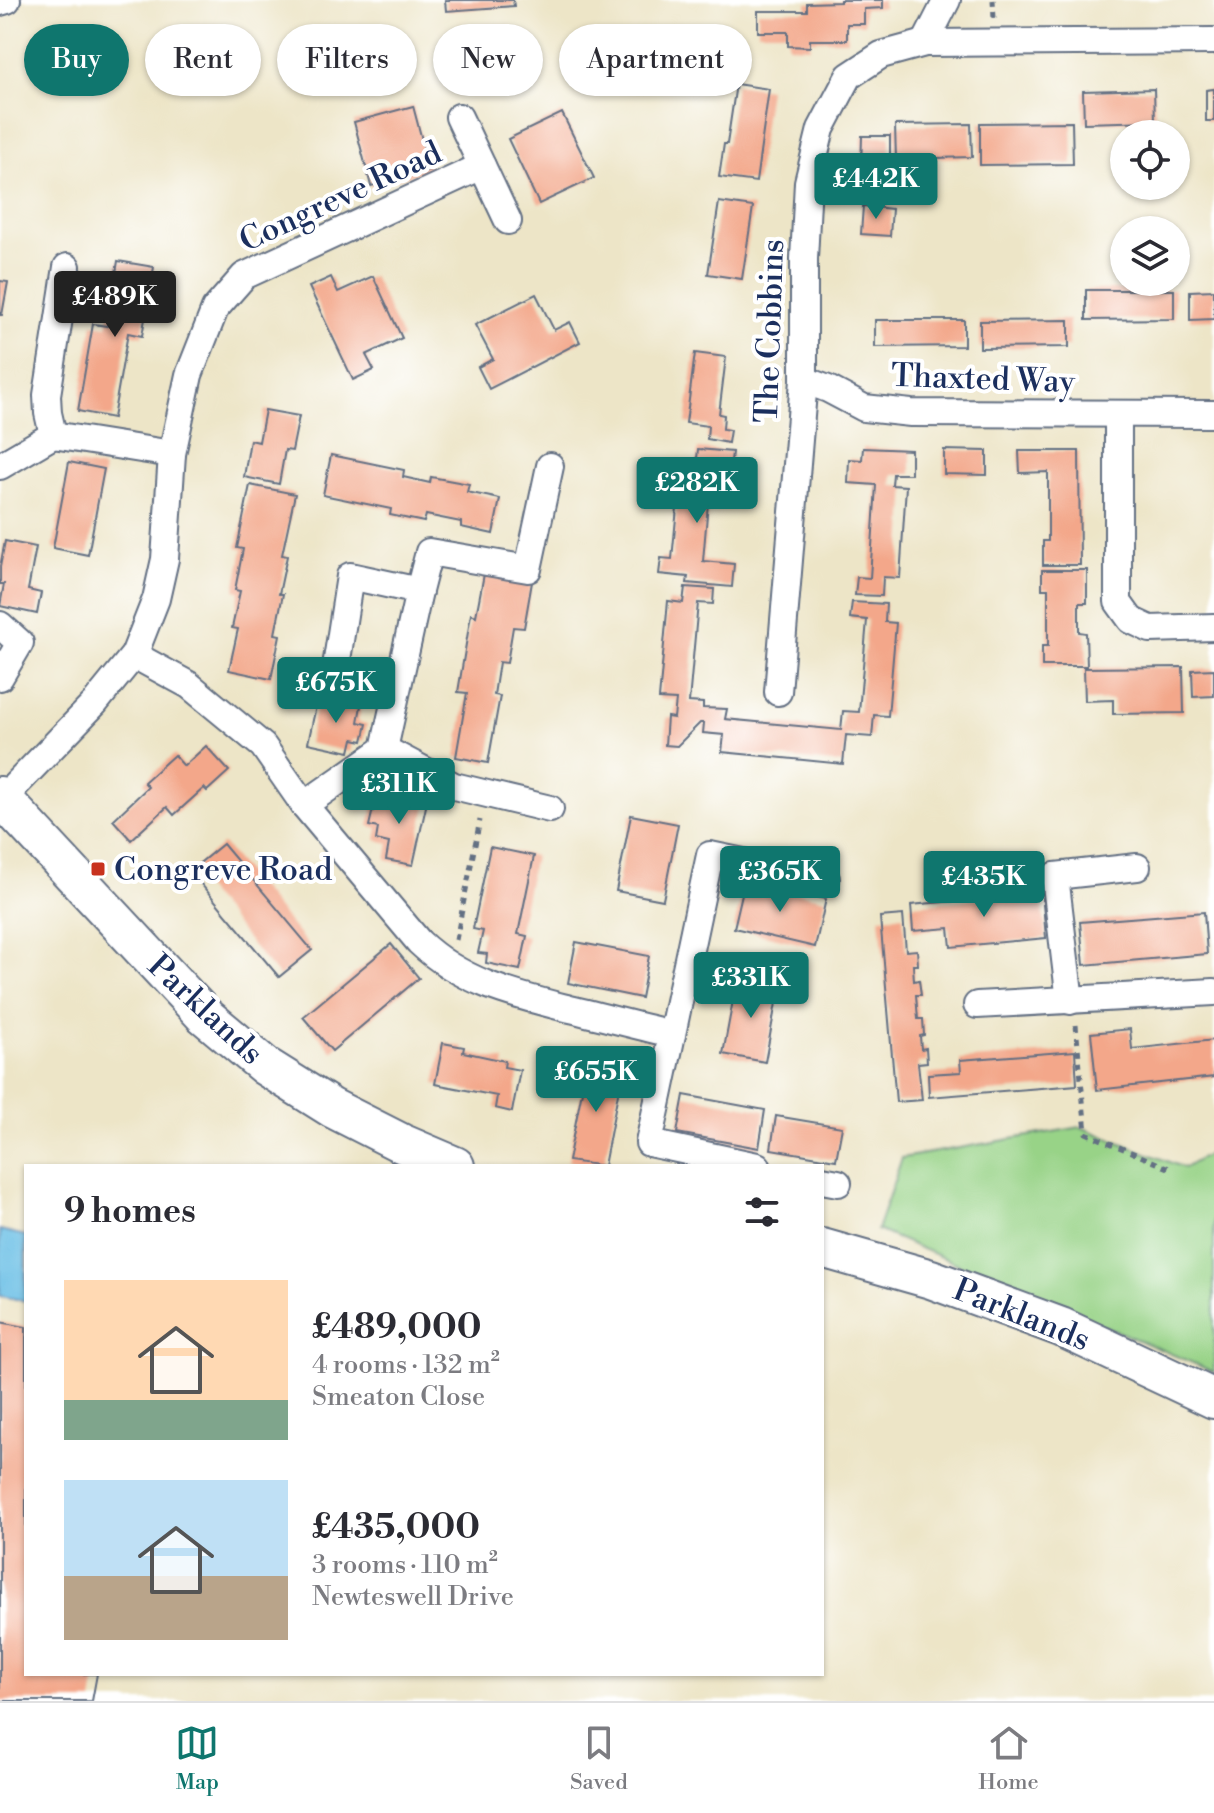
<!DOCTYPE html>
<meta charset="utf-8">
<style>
:root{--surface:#fff;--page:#f2f2f3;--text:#2b2b33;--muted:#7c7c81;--line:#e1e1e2;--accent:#0f766e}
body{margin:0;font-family:"Libre Bodoni",serif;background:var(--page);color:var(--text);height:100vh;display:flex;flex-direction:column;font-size:30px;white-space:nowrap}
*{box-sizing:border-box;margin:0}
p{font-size:26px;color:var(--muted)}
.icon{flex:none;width:44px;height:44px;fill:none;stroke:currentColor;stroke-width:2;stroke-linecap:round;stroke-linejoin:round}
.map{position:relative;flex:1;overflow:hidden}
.drawer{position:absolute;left:24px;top:1164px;width:800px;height:512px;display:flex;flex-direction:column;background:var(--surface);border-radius:0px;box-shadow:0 2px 6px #0004}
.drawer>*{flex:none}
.guide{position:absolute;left:24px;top:24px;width:800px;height:72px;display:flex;gap:16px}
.fabs{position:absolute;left:1110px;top:120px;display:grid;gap:16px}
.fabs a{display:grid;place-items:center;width:80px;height:80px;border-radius:50%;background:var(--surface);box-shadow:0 2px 6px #0004;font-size:40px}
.price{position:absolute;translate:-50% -68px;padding:0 18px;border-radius:8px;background:var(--accent);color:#fff;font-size:26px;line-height:52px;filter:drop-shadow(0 2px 4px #0008)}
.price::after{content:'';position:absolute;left:50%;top:48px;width:24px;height:18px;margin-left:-12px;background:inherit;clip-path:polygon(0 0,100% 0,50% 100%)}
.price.on{background:#222;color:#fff}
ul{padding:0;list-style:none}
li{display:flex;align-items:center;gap:24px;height:200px;padding:0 40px}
li span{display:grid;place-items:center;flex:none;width:224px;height:160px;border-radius:0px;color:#555}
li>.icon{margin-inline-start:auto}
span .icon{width:96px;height:96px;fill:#fffc;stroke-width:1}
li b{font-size:34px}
h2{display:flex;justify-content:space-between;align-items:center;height:96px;padding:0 40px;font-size:34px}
.pill{padding:0 28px;border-radius:36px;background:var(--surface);box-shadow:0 2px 6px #0004;font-size:28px;line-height:72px}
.pill.on{background:var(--accent);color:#fff}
.dock{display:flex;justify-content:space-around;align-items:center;height:112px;border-top:2px solid var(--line);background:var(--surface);font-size:22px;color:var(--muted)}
.dock a{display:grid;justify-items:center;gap:4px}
.dock .on{color:var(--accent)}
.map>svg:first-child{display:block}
</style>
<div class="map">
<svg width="1214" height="1701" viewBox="0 0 1214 1701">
<rect width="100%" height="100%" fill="#fff"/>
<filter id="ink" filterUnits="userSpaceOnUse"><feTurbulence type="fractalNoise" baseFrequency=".0125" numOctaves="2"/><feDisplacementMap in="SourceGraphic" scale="16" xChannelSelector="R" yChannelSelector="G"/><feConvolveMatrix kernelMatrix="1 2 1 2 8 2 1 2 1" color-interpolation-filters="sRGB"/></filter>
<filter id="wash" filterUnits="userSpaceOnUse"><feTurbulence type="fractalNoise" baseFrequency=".006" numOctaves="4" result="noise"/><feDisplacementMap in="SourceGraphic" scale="32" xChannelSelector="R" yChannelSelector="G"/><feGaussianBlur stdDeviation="1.8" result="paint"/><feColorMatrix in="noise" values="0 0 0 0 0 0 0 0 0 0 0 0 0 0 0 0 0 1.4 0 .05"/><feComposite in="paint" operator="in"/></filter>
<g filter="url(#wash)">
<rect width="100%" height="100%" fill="#ede5c7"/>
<polygon fill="#98d387" stroke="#5a8172" stroke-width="2" points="1081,1127 1184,1168 1214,1151 1214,1372 877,1230 902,1158"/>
<polygon fill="#68bee5" stroke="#4276a2" stroke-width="2" points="0,1230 26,1236 26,1301 0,1296"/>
<g id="blocks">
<g fill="#f3a78a">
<polygon points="445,0 513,0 514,6 446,11"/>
<polygon points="840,0 883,0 883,8 864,9 864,24 847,24 847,40 810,40 810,47 788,46 788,32 758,32 758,11 807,11 807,3 840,2"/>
<polygon points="736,84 769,89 756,182 719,177 724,144 727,144"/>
<polygon points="1154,89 1155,121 1084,123 1083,91"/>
<polygon points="1214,89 1214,121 1206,121 1206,90"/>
<polygon points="413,106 430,170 371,186 354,122"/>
<polygon points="562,113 594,178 539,204 508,139"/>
<polygon points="1072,122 1073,164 980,165 980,123"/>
<polygon points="971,124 972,157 896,159 895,125"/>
<polygon points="862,136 890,136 890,171 861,170"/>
<polygon points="719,202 753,207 742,279 708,274"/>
<polygon points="863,206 892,209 890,236 861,234"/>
<polygon points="118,261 154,267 142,336 128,333 113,418 78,411 93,324 107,326"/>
<polygon points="373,276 402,338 366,355 374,370 353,380 309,287 331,277 338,292"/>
<polygon points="0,281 8,282 2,315 0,315"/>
<polygon points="1086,290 1174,290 1174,319 1086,320"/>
<polygon points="1214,290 1214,319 1190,320 1190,291"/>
<polygon points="536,294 554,330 570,322 580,342 489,389 478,367 493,359 475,325"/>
<polygon points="875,320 964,320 964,346 875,347"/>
<polygon points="1069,320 1069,347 980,348 980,321"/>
<polygon points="695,353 726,357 719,414 724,415 723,429 730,430 728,443 707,439 708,426 686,423"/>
<polygon points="265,410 299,416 292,451 285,450 279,484 244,477 250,440 259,442"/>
<polygon points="863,448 911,450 911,474 893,474 892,485 906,486 900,578 883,577 882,596 855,595 857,577 870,578 876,485 848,483 849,459 862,460"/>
<polygon points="698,449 732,452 730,470 711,468 703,561 734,564 732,587 687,583 688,577 659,574 661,558 672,559 681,467 696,468"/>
<polygon points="944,450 987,451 987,475 944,474"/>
<polygon points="1019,451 1079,451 1080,565 1043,565 1043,541 1048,541 1048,472 1020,473"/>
<polygon points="331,455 404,470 403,477 430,483 431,477 469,484 467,492 500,499 493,534 461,527 461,522 426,515 424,522 390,515 391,509 323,495"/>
<polygon points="69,462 104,469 88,555 53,548"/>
<polygon points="250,485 295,494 282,555 287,556 279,594 283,594 275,634 280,635 271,679 229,670 238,629 232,628 240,591 235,590 243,549 237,548"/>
<polygon points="5,541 36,547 28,590 41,593 37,614 0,606 4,584 0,584 0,567"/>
<polygon points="1042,570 1087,570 1087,603 1079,603 1079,632 1086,633 1087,666 1042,666 1042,646 1048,646 1048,589 1042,589"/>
<polygon points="484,574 532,582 524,628 513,627 507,663 499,662 494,695 500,696 488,763 456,757 467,693 458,692 471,614 476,616"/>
<polygon points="685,587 714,589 713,604 698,603 689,702 703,703 703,708 727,709 725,719 841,730 843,711 859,712 867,620 850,618 852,602 886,604 885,622 896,623 888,716 874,715 872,737 846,735 843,764 722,752 724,735 703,733 704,723 700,723 677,746 665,745 667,717 674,718 676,700 659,699 668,601 683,603"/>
<polygon points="1183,667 1184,713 1113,714 1113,700 1085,701 1084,668"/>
<polygon points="1214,669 1214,696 1193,697 1192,670"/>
<polygon points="318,697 361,706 358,722 367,724 363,741 353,739 350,752 308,743"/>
<polygon points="206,746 229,771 207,791 204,788 174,815 167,807 131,840 113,820 148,787 144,782 174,755 184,766"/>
<polygon points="385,793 427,802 413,865 386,860 389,843 376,840 378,828 369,826 374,805 382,807"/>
<polygon points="631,815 678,824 663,900 616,891"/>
<polygon points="223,844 312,950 279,977 190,871"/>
<polygon points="490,847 534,856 518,934 527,936 520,970 486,963 487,954 478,953 483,931 473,929"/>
<polygon points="745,881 826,899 815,947 734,928"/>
<polygon points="1042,893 1046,938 951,947 949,928 913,931 911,905"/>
<polygon points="1204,912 1207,954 1084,965 1080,922"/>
<polygon points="903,915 906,951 917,950 918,965 913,965 914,981 919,980 921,995 916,995 918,1019 923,1019 924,1035 920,1036 921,1049 926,1048 927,1062 918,1063 922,1100 896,1102 880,917"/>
<polygon points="576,942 649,956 641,998 568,983"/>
<polygon points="391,944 419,978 332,1051 303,1017"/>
<polygon points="737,979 779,987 765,1062 723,1054"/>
<polygon points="1130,1029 1132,1049 1214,1040 1214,1077 1097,1090 1091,1033"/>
<polygon points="443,1043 464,1047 463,1052 505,1061 504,1067 520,1070 512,1112 495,1108 497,1096 435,1084"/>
<polygon points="1075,1051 1077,1085 929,1097 928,1074 961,1072 960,1060"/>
<polygon points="588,1061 623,1067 604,1166 568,1161"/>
<polygon points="684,1095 765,1110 759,1148 677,1133"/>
<polygon points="776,1116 842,1127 836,1160 771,1149"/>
<polygon points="0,1322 26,1327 26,1674 97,1674 92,1701 0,1701"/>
</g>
</g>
</g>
<g filter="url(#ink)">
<use href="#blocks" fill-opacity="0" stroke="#646f83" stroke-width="2"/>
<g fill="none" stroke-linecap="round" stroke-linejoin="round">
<defs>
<g id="street">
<polyline points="0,2 7,0"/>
<polyline points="925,43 947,0"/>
<polyline points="459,117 508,221"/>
<polyline points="804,380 828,389 864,408 911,413 1214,414"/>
<polyline points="1118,415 1118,602 1131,620 1150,629 1214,627"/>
<polyline points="53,435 48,413 47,395 67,267"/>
<polyline points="0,466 53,435 172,454"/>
<polyline points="419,591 429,552 528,569 550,466"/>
<polyline points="0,625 20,643 0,677"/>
<path d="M134 655 189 685 263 746 304 805 419 942C462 983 515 995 570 1009 604 1017 638 1026 672 1034"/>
<polyline points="778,692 804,380 804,259 808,182 821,129 849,76 881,55 925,43 1214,41"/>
<polyline points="384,749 454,786 550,809"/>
<polyline points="2,799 95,703 134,655 156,599 165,559 172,454 189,375 215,309 244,276 482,166"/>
<polyline points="304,805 384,749 419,591 350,576 335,673"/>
<polyline points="1070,1001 1055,876 1137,867"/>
<polyline points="977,1005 1214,992"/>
<polyline points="757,1166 649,1143 710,855 826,879"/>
<polyline points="822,1180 838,1183"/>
</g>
<g id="secondary">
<polyline points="0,796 204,1015 265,1066 332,1108 401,1143 455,1166"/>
<polyline points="822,1248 931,1279 1061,1327 1214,1399"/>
</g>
</defs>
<use href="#street" stroke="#646f83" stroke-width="30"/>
<use href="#secondary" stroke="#646f83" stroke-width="42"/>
<g stroke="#646f83" stroke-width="5" stroke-dasharray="6 6" stroke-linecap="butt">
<polyline points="993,0 994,19"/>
<polyline points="456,940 480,820"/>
<polyline points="1076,1025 1086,1133 1171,1169"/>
</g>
<use href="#street" stroke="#fff" stroke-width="26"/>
<use href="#secondary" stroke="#fff" stroke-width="38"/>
</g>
</g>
<rect fill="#c8321e" stroke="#fff" stroke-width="3" x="90" y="861" width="16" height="16" rx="4"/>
<g text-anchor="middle" stroke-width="8" stroke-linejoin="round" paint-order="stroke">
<g font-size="32" fill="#1b2f5e" stroke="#fff">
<text transform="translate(340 196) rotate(-25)" y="11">Congreve Road</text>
<text transform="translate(769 331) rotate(-88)" y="11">The Cobbins</text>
<text transform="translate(983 378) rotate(2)" y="11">Thaxted Way</text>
<text transform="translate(206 1009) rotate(43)" y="11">Parklands</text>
<text transform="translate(1022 1314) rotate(22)" y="11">Parklands</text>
</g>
<g font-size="32" fill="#1b2f5e" stroke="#fff" text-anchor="start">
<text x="114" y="880">Congreve Road</text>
</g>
</g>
</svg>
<div class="fabs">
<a><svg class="icon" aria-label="locate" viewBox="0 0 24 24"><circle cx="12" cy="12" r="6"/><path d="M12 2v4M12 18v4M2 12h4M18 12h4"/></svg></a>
<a><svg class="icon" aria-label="layers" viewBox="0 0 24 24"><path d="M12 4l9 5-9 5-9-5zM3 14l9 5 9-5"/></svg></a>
</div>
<b class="price" style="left:876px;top:221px">£442K</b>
<b class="price on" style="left:115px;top:339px">£489K</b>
<b class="price" style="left:697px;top:525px">£282K</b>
<b class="price" style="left:336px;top:725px">£675K</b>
<b class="price" style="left:399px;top:826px">£311K</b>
<b class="price" style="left:780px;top:914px">£365K</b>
<b class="price" style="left:984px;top:919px">£435K</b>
<b class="price" style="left:751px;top:1020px">£331K</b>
<b class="price" style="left:596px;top:1114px">£655K</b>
<div class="guide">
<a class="pill on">Buy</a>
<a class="pill">Rent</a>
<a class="pill">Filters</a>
<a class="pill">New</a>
<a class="pill">Apartment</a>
</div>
<section class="drawer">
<h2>9 homes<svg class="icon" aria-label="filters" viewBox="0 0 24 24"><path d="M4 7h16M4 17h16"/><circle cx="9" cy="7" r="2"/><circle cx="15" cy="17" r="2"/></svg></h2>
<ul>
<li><span style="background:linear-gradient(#ffd9b3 75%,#7fa58c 0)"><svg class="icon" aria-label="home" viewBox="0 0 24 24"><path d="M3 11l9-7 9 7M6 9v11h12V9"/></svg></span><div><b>£489,000</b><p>4 rooms · 132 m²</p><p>Smeaton Close</p></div></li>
<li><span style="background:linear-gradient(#bfe0f5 60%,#b9a48a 0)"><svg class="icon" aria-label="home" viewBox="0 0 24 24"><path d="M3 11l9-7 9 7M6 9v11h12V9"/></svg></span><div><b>£435,000</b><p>3 rooms · 110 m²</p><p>Newteswell Drive</p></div></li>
</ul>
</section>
</div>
<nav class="dock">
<a class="on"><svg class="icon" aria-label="map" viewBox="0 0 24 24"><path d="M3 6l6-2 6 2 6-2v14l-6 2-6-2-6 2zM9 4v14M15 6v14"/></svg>Map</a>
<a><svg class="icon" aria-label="saved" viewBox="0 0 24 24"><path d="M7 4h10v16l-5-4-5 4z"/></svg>Saved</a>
<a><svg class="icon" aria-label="home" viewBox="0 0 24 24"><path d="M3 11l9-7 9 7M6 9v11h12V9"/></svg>Home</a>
</nav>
